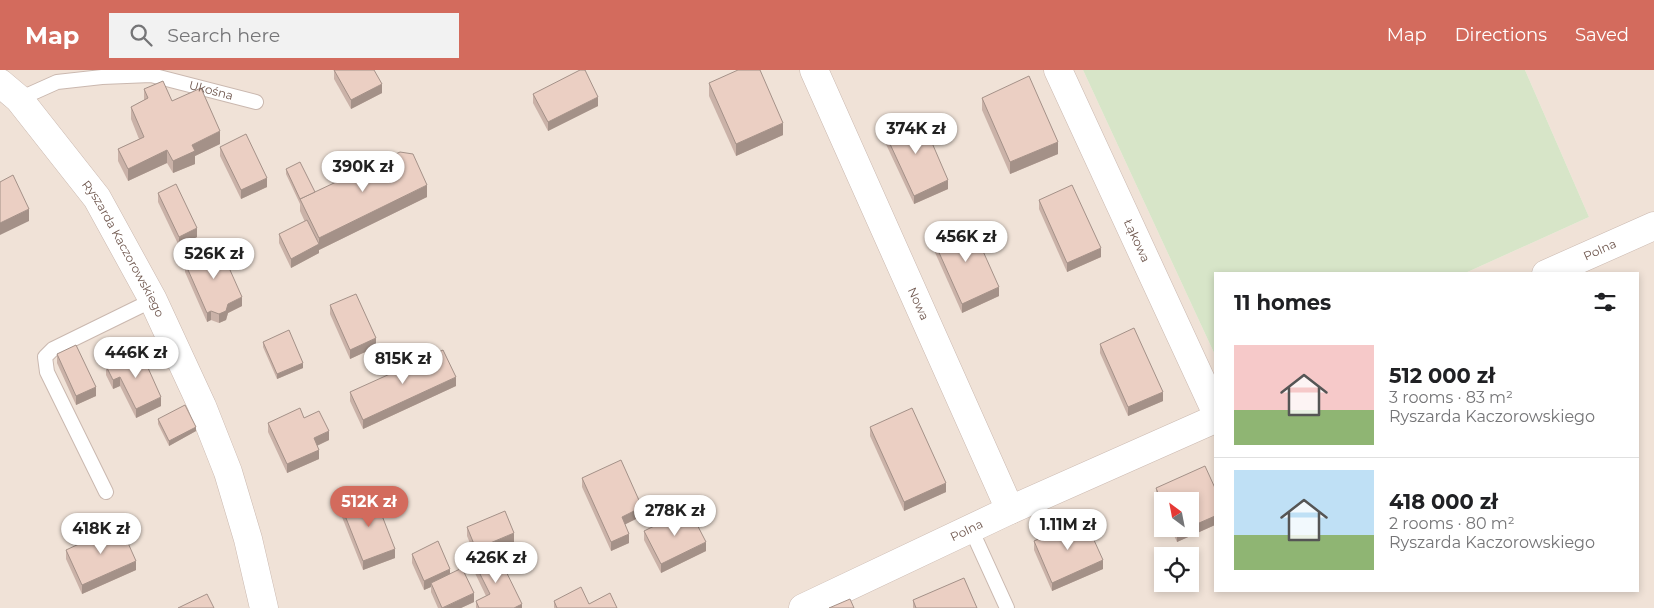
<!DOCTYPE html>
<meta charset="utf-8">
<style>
:root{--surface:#fff;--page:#f2f2f2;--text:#202124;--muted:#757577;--line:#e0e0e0;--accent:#d36b5d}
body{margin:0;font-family:Montserrat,sans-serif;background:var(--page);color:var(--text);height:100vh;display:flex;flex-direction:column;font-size:19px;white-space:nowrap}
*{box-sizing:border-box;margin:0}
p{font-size:16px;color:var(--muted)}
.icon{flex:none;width:28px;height:28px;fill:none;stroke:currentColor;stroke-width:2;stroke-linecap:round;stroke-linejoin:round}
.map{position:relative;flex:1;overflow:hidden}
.drawer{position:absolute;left:1214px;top:202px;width:425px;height:320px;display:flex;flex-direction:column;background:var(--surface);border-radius:0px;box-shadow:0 2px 8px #0003}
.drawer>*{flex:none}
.needle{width:32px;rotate:328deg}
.buttons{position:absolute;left:1154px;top:422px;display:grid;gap:10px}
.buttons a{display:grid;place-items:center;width:45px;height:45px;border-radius:0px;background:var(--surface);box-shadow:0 2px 8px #0003;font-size:25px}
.price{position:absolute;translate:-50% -42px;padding:0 11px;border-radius:18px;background:#fff;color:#222;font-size:16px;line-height:32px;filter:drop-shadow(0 1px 2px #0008)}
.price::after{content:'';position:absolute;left:50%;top:30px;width:15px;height:11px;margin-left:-8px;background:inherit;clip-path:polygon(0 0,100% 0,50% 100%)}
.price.current{background:var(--accent);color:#fff}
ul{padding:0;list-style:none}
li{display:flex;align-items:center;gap:15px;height:125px;padding:0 20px}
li+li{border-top:1px solid var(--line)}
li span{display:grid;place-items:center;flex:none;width:140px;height:100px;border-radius:0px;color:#555}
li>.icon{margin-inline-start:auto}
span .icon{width:60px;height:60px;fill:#fffc;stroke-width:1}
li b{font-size:21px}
h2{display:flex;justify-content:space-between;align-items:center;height:60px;padding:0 20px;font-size:21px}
header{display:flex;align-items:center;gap:30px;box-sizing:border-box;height:70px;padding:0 25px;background:var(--accent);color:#fff}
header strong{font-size:24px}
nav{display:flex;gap:28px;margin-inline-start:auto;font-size:18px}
.search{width:350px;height:45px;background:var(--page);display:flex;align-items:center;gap:12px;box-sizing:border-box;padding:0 18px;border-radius:0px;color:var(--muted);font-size:19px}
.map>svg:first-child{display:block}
</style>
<header>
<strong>Map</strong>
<div class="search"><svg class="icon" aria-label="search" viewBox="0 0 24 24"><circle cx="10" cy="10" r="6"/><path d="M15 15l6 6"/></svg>Search here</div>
<nav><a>Map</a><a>Directions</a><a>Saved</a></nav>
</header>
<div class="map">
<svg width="1654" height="538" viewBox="0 0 1654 538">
<rect width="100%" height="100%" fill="#f9f1e8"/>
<path fill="#f0e2d7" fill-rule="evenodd" d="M0 0H1083L1215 285V521H1638V204H1463L1589 147 1525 0H1654V538H0ZM1162 431H1190V459H1162ZM1162 486H1190V514H1162Z"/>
<polygon fill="#d7e5c8" points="1083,0 1525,0 1589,147 1463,204 1215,204 1215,285"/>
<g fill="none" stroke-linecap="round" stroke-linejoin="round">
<defs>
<g id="lane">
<path id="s1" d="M19 29 57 12 102 7 151 5 256 32"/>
<polyline points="106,422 47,302 45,287 53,279 153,230"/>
<polyline points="971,459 1007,538"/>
</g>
<g id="street">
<path id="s2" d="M814 0 1010 440"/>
<path id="s3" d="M1058 0 1215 340"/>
<path id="s4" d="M0 13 19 29 97 128 153 230 202 336 228 402 248 469 264 538"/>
<path id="s5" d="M1546 204 1654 156"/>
<path id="s6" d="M803 538 1010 440 1215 349"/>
</g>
</defs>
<use href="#lane" stroke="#cab8af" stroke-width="16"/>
<use href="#street" stroke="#cab8af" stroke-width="29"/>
<use href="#lane" stroke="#fff" stroke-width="14"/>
<use href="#street" stroke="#fff" stroke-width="28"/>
</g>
<g fill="#cab2a8">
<polygon points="334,0 382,23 351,39 334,9"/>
<polygon points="709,13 783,65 736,86 709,26"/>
<polygon points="144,19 172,31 220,74 195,86 195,94 173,103 167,93 128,111 118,91 118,79 139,69 131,49 131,37 144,30"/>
<polygon points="533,24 598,36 548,61 533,33"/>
<polygon points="982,28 1058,84 1010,104 982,40"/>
<polygon points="884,61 948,119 914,134 884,70"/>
<polygon points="220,77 267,117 241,129 220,86"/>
<polygon points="286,99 315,122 427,127 319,180 319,183 291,198 279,173 279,164 305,152 300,141 300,134 286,104"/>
<polygon points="158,123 197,167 179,176 158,132"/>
<polygon points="1039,130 1101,187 1067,202 1039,139"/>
<polygon points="933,169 999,226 962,243 933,178"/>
<polygon points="206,179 242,236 228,243 226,250 219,253 211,250 207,252 185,202 185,193 206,183"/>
<polygon points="330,235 376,277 350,289 330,244"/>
<polygon points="263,272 303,298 277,309 263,277"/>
<polygon points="1100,274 1163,331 1128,346 1100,283"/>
<polygon points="57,284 96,326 76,335 57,293"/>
<polygon points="106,296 161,336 136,348 120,316 113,319 106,305"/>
<polygon points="456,316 363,359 350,331 350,322"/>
<polygon points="304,348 329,370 317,376 319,389 287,403 268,362 268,353"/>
<polygon points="158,349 196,361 169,376 158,354"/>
<polygon points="870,357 946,422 904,441 870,366"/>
<polygon points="582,408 642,446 625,454 629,473 611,481 582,417"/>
<polygon points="1156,418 1215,418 1215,455 1177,472 1171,459 1190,459 1162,431 1162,440 1156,427"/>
<polygon points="342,438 395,488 363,500 342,447"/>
<polygon points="467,457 514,472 476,488 467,466"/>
<polygon points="644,461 706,481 661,503 644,470"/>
<polygon points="1034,471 1103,499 1052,521 1034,480"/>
<polygon points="66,480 136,500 82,524 66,489"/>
<polygon points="412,484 450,503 474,532 461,538 438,538 431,522 431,517 424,520 412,493"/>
<polygon points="474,492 522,538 476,538 476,531 486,526 474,501"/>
<polygon points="913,530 977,538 913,538"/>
<polygon points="554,531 589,534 617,538 554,538"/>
</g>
<g fill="#a49188">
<polygon points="382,14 382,23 351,39 351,30"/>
<polygon points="598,27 598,36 548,61 548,52"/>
<polygon points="783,53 783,65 736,86 736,74"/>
<polygon points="220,61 220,74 195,86 195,94 173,103 173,91 192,75"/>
<polygon points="1058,72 1058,84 1010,104 1010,92"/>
<polygon points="167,80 167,93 128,111 128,99"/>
<polygon points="267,108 267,117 241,129 241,120"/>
<polygon points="948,110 948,119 914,134 914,126"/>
<polygon points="427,115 427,127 319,180 319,183 291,198 291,189 319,174 319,168"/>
<polygon points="29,139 29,151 0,165 0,153"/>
<polygon points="197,158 197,167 179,176 179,167"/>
<polygon points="1101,178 1101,187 1067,202 1067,193"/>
<polygon points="999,217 999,226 962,243 962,234"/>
<polygon points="242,227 242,236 228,243 226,250 219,253 219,244 228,234"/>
<polygon points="211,241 211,250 207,252 207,243"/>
<polygon points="376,268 376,277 350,289 350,280"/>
<polygon points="303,293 303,298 277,309 277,304"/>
<polygon points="120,307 120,316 113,319 113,310"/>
<polygon points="456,307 456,316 363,359 363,350"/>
<polygon points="96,317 96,326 76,335 76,326"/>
<polygon points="1163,322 1163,331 1128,346 1128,337"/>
<polygon points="161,327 161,336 136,348 136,339"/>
<polygon points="196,357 196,361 169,376 169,371"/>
<polygon points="329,361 329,370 314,377 314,368"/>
<polygon points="319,380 319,389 287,403 287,394"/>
<polygon points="946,413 946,422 904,441 904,432"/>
<polygon points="642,437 642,446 622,456 622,447"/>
<polygon points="1215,446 1215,455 1177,472 1177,463 1187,459 1190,459 1190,457"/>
<polygon points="514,463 514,472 476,488 476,479"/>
<polygon points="629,464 629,473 611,481 611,472"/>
<polygon points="706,472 706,481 661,503 661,494"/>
<polygon points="395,479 395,488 363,500 363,491"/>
<polygon points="1103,490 1103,499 1052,521 1052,513"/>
<polygon points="136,491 136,500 82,524 82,515"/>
<polygon points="450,499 450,508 431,513 431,517 424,520 424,511"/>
<polygon points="474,523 474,532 461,538 443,538"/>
<polygon points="522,534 522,538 514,538"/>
</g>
<g fill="#ebcfc3" stroke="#a49188">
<polygon points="334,0 374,0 382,14 351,30"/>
<polygon points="580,0 585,0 598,27 548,52 533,24"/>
<polygon points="738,0 760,0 783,53 736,74 709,13"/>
<polygon points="1029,6 1058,72 1010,92 982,28"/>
<polygon points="163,11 172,31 201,18 220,61 192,75 195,81 173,91 167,80 128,99 118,79 144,67 131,37 148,28 144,19"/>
<polygon points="920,45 948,110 914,126 884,61"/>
<polygon points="246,64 267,108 241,120 220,77"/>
<polygon points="400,82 413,84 427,115 319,168 300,129"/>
<polygon points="300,92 315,122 300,129 286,99"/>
<polygon points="13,105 29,139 0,153 0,112"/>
<polygon points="176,114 197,158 179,167 158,123"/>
<polygon points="1072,115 1101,178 1067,193 1039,130"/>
<polygon points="307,150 319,174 291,189 279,164"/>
<polygon points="970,152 999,217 962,234 933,169"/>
<polygon points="218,173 242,227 228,234 226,241 219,244 211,241 207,243 185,193 207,183 206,179"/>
<polygon points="356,224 376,268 350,280 330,235"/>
<polygon points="1134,258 1163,322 1128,337 1100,274"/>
<polygon points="289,260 303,293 277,304 263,272"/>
<polygon points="76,275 96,317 76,326 57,284"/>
<polygon points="140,280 161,327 136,339 120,307 113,310 106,296"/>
<polygon points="443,280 456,307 363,350 350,322"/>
<polygon points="185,335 196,357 169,371 158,349"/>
<polygon points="300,338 304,348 319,341 329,361 314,368 319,380 287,394 268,353"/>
<polygon points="912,338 946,413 904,432 870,357"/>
<polygon points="621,390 642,437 622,447 629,464 611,472 582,408"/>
<polygon points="1205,396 1215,418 1215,446 1190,457 1190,431 1162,432 1156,418"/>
<polygon points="374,425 395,479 363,491 342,438"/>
<polygon points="689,439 706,472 661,494 644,461"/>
<polygon points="505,441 514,463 476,479 467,457"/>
<polygon points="1084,448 1103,490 1052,513 1034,471"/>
<polygon points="120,455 136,491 82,515 66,480"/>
<polygon points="1175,459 1187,459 1177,463"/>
<polygon points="438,471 450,499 424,511 412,484"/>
<polygon points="496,481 522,534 514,538 479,538 476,531 490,524 474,492"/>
<polygon points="462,498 474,523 442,538 431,513"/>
<polygon points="964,508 977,538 916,538 913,530"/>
<polygon points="581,517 589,534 610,523 617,538 557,538 554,531"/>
<polygon points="207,524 214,538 178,538"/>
<polygon points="850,529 854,538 829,538"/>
</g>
<g text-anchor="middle" stroke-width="4" stroke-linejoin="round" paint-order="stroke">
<g font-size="12" fill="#70584f" stroke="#fdf5ed">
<text dy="4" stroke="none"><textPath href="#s1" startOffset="198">Ukośna</textPath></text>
<text dy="4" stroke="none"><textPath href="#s3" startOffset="188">Łąkowa</textPath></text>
<text dy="4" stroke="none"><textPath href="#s4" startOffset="208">Ryszarda Kaczorowskiego</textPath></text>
<text dy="4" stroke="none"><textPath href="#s5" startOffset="59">Polna</textPath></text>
<text dy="4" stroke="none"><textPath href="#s2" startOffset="256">Nowa</textPath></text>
<text dy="4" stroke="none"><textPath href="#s6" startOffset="181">Polna</textPath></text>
</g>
</g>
</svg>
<div class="buttons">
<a><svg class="needle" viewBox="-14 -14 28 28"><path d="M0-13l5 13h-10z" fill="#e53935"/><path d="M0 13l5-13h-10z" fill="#757577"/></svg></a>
<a><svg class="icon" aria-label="locate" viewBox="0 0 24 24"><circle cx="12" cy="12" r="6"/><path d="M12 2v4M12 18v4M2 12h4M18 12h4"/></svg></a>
</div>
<b class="price" style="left:916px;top:85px">374K zł</b>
<b class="price" style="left:363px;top:123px">390K zł</b>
<b class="price" style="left:966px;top:193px">456K zł</b>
<b class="price" style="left:214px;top:210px">526K zł</b>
<b class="price" style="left:136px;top:309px">446K zł</b>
<b class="price" style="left:403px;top:315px">815K zł</b>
<b class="price current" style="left:369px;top:458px">512K zł</b>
<b class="price" style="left:675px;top:467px">278K zł</b>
<b class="price" style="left:1068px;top:481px">1.11M zł</b>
<b class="price" style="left:101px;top:485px">418K zł</b>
<b class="price" style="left:496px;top:514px">426K zł</b>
<section class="drawer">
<h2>11 homes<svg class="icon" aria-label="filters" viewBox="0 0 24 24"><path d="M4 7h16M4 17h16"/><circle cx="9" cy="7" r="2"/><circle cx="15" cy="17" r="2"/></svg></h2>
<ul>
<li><span style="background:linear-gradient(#f6c9c9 65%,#8fb573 0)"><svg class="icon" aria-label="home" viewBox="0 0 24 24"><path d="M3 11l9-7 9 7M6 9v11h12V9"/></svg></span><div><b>512 000 zł</b><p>3 rooms · 83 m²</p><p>Ryszarda Kaczorowskiego</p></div></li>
<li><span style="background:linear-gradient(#bfe0f5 65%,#8fb573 0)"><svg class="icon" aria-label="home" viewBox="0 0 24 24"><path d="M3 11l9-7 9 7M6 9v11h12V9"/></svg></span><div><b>418 000 zł</b><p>2 rooms · 80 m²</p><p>Ryszarda Kaczorowskiego</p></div></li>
</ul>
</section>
</div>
